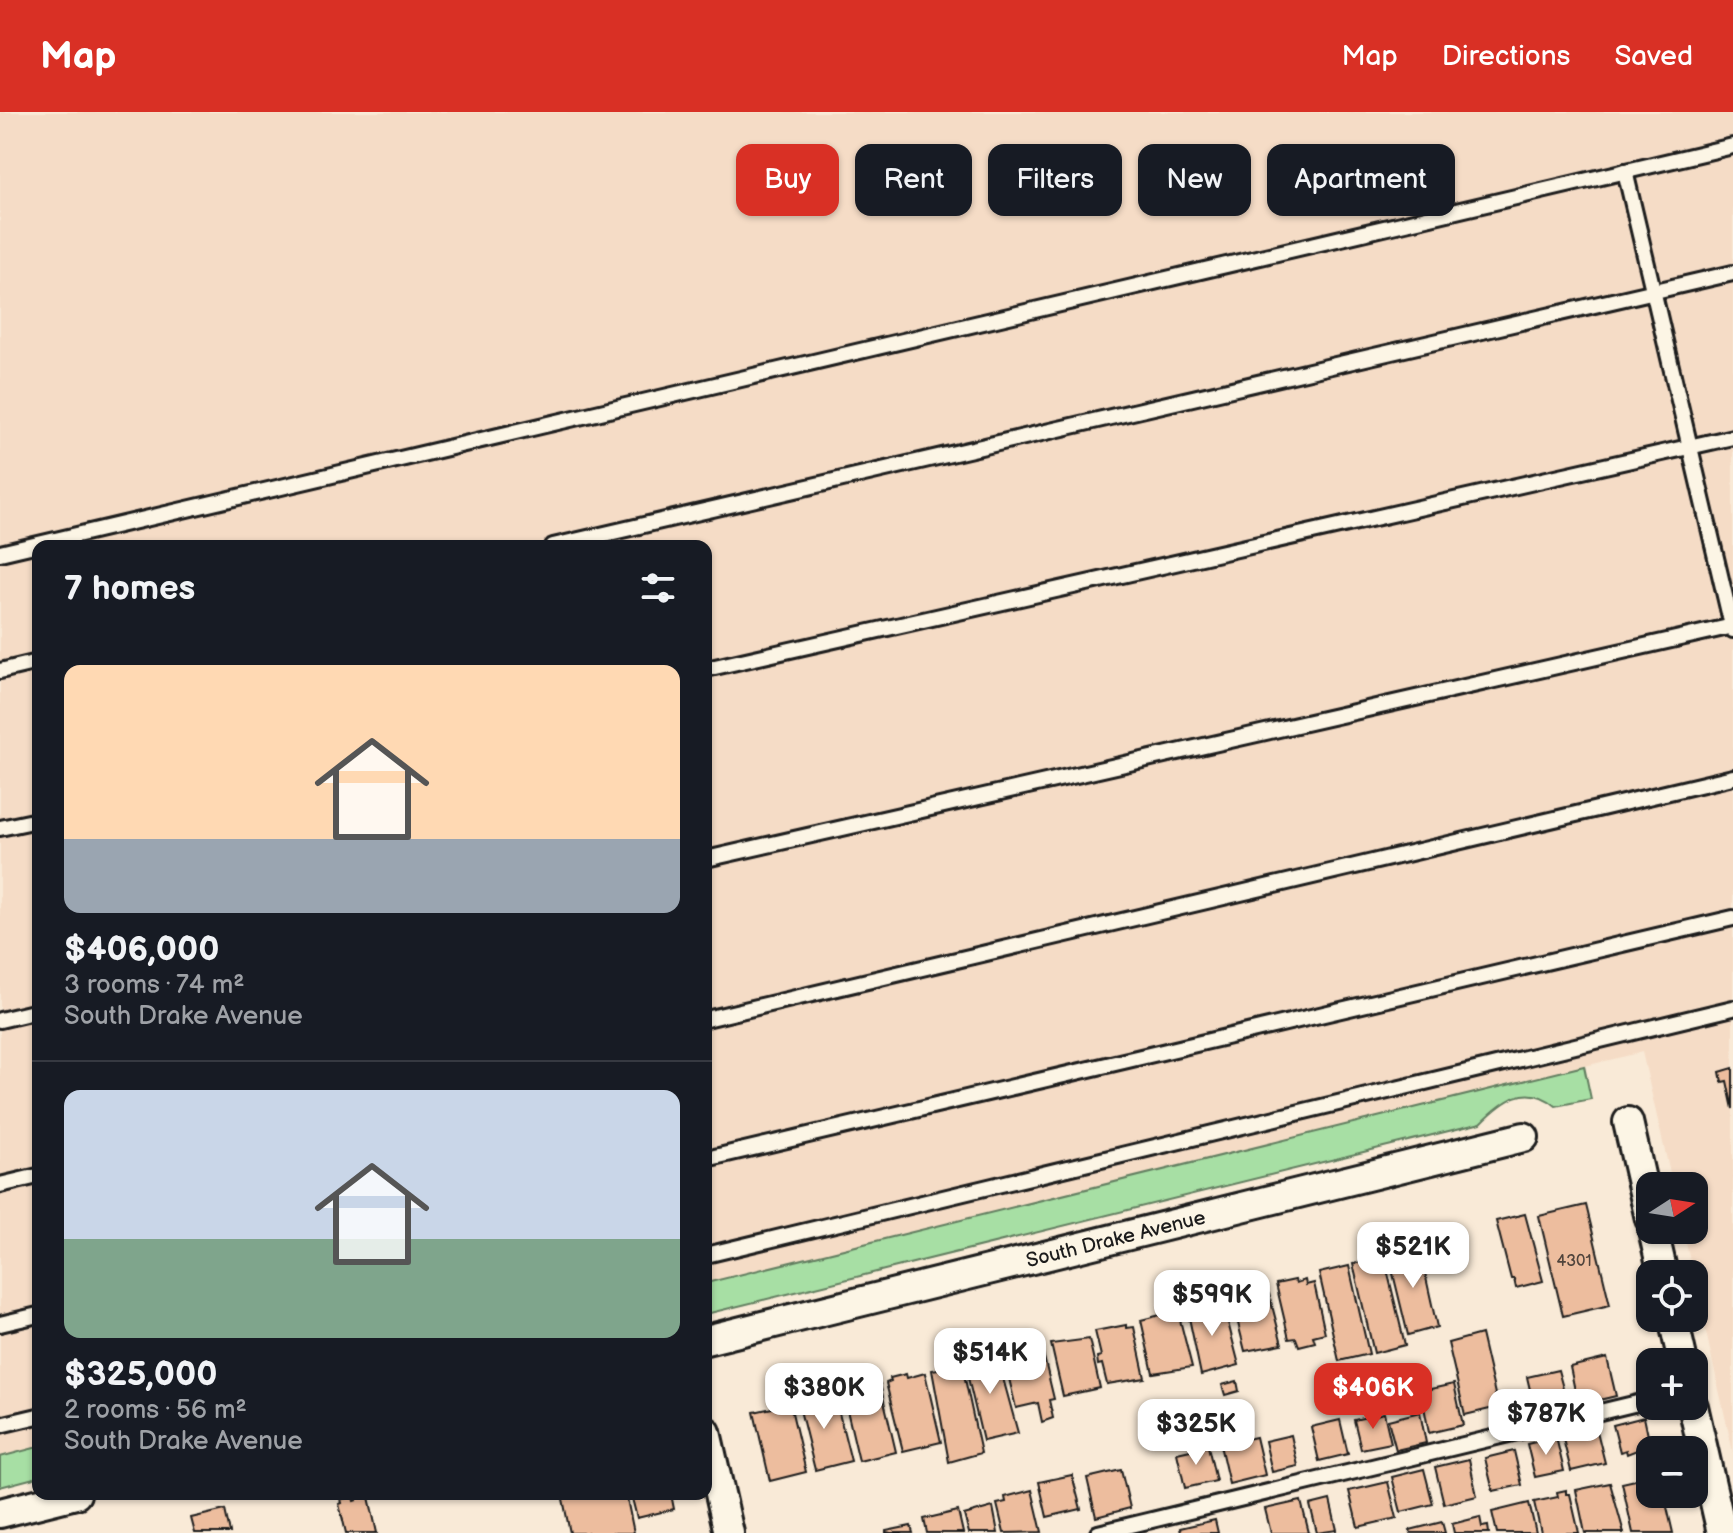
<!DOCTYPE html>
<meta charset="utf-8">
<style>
:root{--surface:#171b24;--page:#20242c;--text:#f1f3f6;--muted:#9ea1a6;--line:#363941;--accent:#d93025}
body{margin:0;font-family:"Balsamiq Sans",sans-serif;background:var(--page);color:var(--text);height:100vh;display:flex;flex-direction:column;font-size:30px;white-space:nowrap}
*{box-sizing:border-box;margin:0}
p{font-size:26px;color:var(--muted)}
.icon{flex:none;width:44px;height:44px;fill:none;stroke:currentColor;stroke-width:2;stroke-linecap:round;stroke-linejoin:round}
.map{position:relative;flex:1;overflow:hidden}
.drawer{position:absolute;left:32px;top:428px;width:680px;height:960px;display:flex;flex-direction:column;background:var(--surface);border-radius:16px;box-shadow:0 2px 6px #0004}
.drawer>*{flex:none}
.guide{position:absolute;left:736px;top:32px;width:760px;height:72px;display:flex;gap:16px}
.needle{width:52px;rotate:78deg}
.buttons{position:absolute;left:1636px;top:1060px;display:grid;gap:16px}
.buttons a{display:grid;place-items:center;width:72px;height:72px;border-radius:16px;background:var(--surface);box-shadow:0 2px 6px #0004;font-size:40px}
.price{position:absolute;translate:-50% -68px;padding:0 18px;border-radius:16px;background:#fff;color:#222;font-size:26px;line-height:52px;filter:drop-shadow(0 2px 4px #0008)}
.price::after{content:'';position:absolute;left:50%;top:48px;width:24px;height:18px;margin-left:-12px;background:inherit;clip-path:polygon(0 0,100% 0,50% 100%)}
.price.selected{background:var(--accent);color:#fff}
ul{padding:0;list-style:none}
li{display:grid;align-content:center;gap:16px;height:424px;padding:0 32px}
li+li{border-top:2px solid var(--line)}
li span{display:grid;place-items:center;height:248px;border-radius:16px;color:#555}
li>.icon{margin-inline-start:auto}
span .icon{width:144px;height:144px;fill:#fffc;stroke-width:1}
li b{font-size:34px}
h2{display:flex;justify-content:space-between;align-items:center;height:96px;padding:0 32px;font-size:34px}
.tag{padding:0 28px;border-radius:16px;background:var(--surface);box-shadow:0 2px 6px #0004;font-size:28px;line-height:72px}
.tag.selected{background:var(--accent);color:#fff}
header{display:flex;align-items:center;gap:48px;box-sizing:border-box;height:112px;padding:0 40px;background:var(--accent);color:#fff}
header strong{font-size:38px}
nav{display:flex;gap:44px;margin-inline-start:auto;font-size:28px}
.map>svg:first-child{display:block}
</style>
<header>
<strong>Map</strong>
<nav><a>Map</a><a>Directions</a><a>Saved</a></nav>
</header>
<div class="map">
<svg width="1733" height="1421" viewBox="0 0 1733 1421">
<rect width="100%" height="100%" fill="#f9ead7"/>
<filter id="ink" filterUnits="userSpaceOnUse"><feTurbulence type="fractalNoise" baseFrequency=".0125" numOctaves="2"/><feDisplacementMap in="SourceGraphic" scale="16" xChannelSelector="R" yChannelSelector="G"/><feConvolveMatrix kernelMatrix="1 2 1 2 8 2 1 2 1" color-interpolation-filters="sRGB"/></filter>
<g filter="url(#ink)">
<polygon fill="#f5dcc6" points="0,0 1733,0 1733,1340 1683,1118 1694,1118 1694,1074 1673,1074 1642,940 706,1171 706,434 38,434 38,1335 0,1345"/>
<g fill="#a7dfa4" stroke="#627e60" stroke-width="2">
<path d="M1584 954 1591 987 1556 994C1527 969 1503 989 1481 1011L706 1202V1171Z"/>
<polygon points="38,1335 38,1365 0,1375 0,1345"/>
</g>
<g fill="#edbd9e" stroke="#1c1c1c" stroke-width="2">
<polygon points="1733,956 1733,997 1727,969 1722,970 1720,960"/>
<polygon points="1586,1093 1610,1193 1563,1204 1539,1104"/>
<polygon points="1525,1102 1543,1169 1516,1176 1514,1167 1511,1167 1496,1109"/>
<polygon points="1419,1134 1437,1215 1408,1223 1388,1141"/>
<polygon points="1384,1145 1405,1233 1374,1241 1353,1152"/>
<polygon points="1349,1154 1369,1242 1339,1249 1319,1161"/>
<polygon points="1295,1168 1296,1171 1305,1168 1306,1173 1314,1171 1325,1221 1313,1224 1315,1230 1299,1234 1296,1226 1289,1227 1276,1172"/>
<polygon points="1249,1179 1249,1182 1260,1179 1261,1184 1269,1182 1282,1232 1245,1239 1231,1183"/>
<polygon points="1212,1190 1214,1197 1224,1195 1239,1253 1201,1263 1187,1196"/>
<polygon points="1172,1200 1173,1206 1179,1204 1192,1255 1153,1261 1141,1208"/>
<polygon points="1126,1213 1126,1216 1134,1215 1145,1266 1107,1272 1102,1252 1098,1253 1097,1245 1101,1244 1095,1219"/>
<polygon points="1481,1222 1498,1295 1465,1303 1448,1231"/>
<polygon points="1089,1227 1100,1276 1063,1284 1051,1232"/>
<polygon points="1034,1234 1035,1239 1042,1237 1054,1287 1049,1288 1053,1306 1042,1310 1038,1291 1016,1296 1003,1241"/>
<polygon points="995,1237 1018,1321 983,1329 965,1253 970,1252 968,1243"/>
<polygon points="1607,1246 1616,1284 1578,1293 1570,1255"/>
<polygon points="962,1253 981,1341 949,1350 932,1258"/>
<polygon points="1558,1258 1567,1291 1535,1299 1527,1265"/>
<polygon points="925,1261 941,1330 903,1339 886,1271 891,1269 890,1266 906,1262 907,1266"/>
<polygon points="875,1267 876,1273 880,1272 896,1340 859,1349 843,1281 845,1277 861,1273 861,1271"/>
<polygon points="1237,1269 1239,1279 1225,1283 1222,1273"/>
<polygon points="1454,1272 1463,1313 1429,1321 1421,1279"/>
<polygon points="834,1281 851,1349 815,1358 798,1290 802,1289 802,1287"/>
<polygon points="790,1292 806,1360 770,1369 754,1300"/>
<polygon points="1420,1300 1426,1331 1396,1338 1388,1308"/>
<polygon points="1384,1301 1391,1331 1361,1337 1354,1308"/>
<polygon points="1644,1305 1650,1333 1627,1342 1626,1338 1620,1340 1613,1313"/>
<polygon points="1340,1308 1348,1342 1319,1349 1311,1315"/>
<polygon points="1597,1319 1605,1351 1571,1359 1563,1327"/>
<polygon points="1291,1323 1298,1354 1272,1360 1265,1329"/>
<polygon points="1256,1325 1265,1363 1229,1372 1220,1333"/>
<polygon points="1556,1325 1564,1359 1535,1365 1527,1332"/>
<polygon points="1208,1334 1216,1369 1185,1376 1177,1341"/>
<polygon points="1514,1339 1522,1373 1493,1379 1485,1346"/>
<polygon points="1469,1347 1477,1384 1444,1392 1435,1355"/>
<polygon points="1424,1357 1433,1392 1401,1400 1392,1365"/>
<polygon points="1650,1357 1650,1382 1664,1382 1673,1421 1633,1421 1622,1371 1649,1365"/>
<polygon points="1121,1358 1130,1396 1096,1405 1087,1366"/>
<polygon points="1072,1363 1081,1397 1047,1405 1039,1370"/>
<polygon points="1388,1370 1397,1406 1358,1415 1349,1379"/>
<polygon points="1610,1371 1624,1421 1585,1421 1576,1378"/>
<polygon points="1032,1378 1042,1420 1004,1421 997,1392 1006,1390 1005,1385"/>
<polygon points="1566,1378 1566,1382 1570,1382 1579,1421 1541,1421 1534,1390 1558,1385 1557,1380"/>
<polygon points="356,1382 367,1382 369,1385 377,1421 346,1421 339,1392 342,1391 341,1387 353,1385 354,1389 357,1388"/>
<polygon points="562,1382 626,1382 634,1421 570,1421"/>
<polygon points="631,1382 671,1382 674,1397 637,1406"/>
<polygon points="1330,1388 1337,1418 1317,1421 1310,1393"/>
<polygon points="1301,1389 1309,1421 1271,1421 1265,1397"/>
<polygon points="1529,1391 1536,1421 1497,1421 1492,1400"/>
<polygon points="993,1395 998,1421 969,1421 964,1403"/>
<polygon points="225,1398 230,1421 195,1421 191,1406"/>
<polygon points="958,1399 963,1421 927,1421 924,1407"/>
<polygon points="1480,1405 1482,1415 1488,1414 1489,1421 1454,1421 1452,1412"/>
<polygon points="1215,1408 1218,1421 1181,1421 1180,1416"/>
<polygon points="1442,1410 1445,1421 1411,1421 1410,1418"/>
<polygon points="911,1414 913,1421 886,1421 886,1419"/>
</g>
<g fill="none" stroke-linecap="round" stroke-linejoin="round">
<defs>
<g id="lane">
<polyline points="1625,59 1733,518"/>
<polyline points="553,434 1733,161"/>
<polyline points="0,441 1733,34"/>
<polyline points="706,557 1733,325"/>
<polyline points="0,559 38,550"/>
<polyline points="0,716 38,708"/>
<polyline points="706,747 1733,514"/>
<polyline points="706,907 1733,665"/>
<polyline points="0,908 38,899"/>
<polyline points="706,1047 1733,806"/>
<polyline points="0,1073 38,1064"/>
<polyline points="706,1143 1733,896"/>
<polyline points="0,1212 38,1203"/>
<polyline points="0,1313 38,1304"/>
<polyline points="1098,1421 1650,1288"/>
</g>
<g id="street">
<polyline points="1628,1010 1650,1107"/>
<polyline points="1653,1118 1663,1162"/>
<polyline points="1673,1206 1683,1250"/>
<path id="s1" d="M706 1228 1524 1025"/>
<polyline points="1693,1294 1722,1421"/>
<polyline points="706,1320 729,1421"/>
<polyline points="0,1401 76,1382"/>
</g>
</defs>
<use href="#lane" stroke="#1c1c1c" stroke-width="20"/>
<use href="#street" stroke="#1c1c1c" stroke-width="34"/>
<use href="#lane" stroke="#fcf5e5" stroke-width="14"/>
<use href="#street" stroke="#fcf5e5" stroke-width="28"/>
</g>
</g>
<g text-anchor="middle" stroke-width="7" stroke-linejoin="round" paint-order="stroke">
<g font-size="16" fill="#50443c">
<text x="1574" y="1154">4301</text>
</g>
<g font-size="20" fill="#1c1c1c" stroke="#fcf5e5">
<text dy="7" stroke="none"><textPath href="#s1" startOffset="422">South Drake Avenue</textPath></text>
</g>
</g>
</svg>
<div class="buttons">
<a><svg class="needle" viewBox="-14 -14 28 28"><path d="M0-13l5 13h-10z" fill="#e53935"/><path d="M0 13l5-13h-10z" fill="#9ea1a6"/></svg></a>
<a><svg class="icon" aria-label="locate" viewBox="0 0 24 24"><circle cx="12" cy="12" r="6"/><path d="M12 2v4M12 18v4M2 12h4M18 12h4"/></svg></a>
<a>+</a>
<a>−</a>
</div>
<b class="price" style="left:1413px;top:1178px">$521K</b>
<b class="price" style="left:1212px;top:1226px">$599K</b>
<b class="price" style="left:990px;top:1284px">$514K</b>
<b class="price" style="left:824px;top:1319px">$380K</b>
<b class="price selected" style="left:1373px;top:1319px">$406K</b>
<b class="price" style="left:1546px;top:1345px">$787K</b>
<b class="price" style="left:1196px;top:1355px">$325K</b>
<div class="guide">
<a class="tag selected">Buy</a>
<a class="tag">Rent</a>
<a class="tag">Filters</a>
<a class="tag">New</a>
<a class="tag">Apartment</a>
</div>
<section class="drawer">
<h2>7 homes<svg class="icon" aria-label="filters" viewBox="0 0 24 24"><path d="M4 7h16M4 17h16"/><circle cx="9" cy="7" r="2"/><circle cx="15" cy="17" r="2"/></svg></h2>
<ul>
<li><span style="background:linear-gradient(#ffd9b3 70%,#9aa5b1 0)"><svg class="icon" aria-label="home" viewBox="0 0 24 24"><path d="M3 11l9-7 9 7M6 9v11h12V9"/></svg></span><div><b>$406,000</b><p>3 rooms · 74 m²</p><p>South Drake Avenue</p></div></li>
<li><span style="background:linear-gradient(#c9d6e8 60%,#7fa58c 0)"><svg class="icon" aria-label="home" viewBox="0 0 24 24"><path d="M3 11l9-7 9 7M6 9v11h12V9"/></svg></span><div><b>$325,000</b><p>2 rooms · 56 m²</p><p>South Drake Avenue</p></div></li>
</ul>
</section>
</div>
